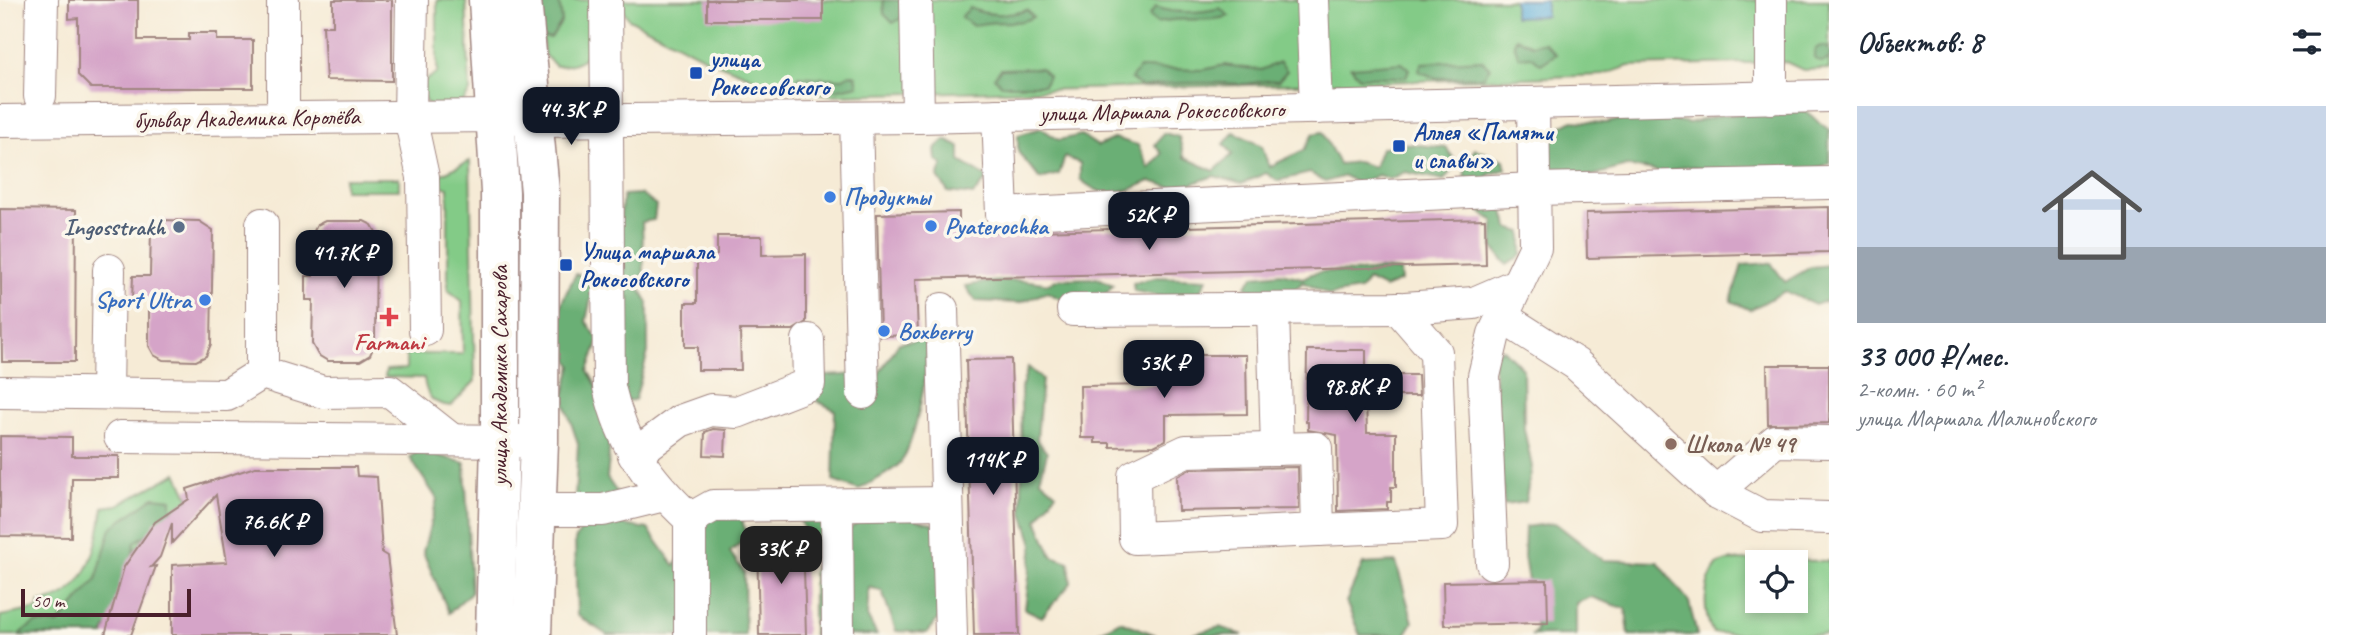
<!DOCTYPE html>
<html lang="ru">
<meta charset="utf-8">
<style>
:root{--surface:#fff;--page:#f2f2f3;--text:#1f2937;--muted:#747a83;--line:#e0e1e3;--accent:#111827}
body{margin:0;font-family:Caveat,sans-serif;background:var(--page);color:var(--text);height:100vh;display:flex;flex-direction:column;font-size:26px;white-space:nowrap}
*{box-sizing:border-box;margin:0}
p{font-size:23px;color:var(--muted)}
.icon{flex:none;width:38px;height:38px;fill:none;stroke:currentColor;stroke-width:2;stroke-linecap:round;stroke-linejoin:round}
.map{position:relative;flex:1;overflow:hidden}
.side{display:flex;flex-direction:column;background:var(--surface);width:525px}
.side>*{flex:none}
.fabs{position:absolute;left:1745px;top:550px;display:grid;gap:14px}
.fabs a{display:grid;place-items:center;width:63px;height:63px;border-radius:0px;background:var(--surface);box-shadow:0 4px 10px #0003;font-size:35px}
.scale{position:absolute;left:21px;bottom:18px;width:170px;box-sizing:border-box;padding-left:7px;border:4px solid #4a1f2b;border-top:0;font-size:19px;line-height:24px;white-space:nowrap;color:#4a1f2b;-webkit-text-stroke:5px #fbf7ec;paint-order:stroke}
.price{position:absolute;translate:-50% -60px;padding:0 16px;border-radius:14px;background:var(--accent);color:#fff;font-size:23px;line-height:46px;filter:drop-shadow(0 2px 4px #0008)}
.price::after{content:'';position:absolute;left:50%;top:42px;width:21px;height:16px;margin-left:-10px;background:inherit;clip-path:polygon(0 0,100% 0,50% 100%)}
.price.selected{background:#222;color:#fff}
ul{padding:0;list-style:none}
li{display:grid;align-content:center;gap:14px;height:371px;padding:0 28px}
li+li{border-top:2px solid var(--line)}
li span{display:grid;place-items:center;height:217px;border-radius:0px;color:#555}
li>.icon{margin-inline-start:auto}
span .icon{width:126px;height:126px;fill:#fffc;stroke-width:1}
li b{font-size:30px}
h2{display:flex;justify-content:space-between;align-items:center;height:84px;padding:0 28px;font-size:30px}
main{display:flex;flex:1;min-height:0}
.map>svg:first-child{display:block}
</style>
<main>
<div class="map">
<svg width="1829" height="635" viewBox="0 0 1829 635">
<rect width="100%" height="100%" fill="#fbf7ec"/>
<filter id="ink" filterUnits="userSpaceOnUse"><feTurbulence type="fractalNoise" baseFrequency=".0143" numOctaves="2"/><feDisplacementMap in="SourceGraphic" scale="14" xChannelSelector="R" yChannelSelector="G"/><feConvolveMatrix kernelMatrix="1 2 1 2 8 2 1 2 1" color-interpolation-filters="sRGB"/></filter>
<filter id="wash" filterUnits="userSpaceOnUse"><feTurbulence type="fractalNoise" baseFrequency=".00686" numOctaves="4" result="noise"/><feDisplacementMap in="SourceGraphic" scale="28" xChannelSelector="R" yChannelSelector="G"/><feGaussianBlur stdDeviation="1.57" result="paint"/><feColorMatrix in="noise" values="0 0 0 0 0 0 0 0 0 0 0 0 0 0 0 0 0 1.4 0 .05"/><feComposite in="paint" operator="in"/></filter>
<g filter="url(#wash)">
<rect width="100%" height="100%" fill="#f6ebd6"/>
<g fill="#83cb87" stroke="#667559" stroke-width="2" fill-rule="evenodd">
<polygon points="437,0 466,0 470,92 460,106 433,109 423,99 423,82 437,73"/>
<path d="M539 0H592C593 33 601 66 556 66L544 55Z"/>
<polygon points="616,0 1829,0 1829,69 1803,70 1786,62 1629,66 1603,75 1496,79 832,95 781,89 709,60 629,19"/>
<path d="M470 161 475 381 451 406C432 404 426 396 424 378L385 377 386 370 406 369V354H463L462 301 448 290V187H431L432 178Z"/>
<rect x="344" y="178" width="55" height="12"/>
<path d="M177 473 189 499 155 522 124 567 105 635H0V616L38 609 39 602C87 599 98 547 103 507L118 505Z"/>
<path d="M1730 560 1829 561V635L1713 633C1702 612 1703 582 1718 564ZM1757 562H1796V600H1757Z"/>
</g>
<g fill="#6aaf74" stroke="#5a6750" stroke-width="2">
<polygon points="530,0 559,0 562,21 551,38 534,36"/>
<polygon points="883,0 904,0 903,17 893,23 884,14"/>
<path d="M1156 7C1172 14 1202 13 1220 8L1229 16C1206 24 1180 15 1157 23L1149 16Z"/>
<path d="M970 8C987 16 1009 16 1027 10L1033 17C1017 27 992 18 973 26L961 17Z"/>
<polygon points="1516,38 1532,45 1544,42 1556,54 1541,64 1531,56 1519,57 1514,44"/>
<circle cx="1822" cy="54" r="8"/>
<polygon points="1482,60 1490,68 1483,77 1436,78 1418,71 1422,63"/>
<path d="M1280 62 1287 71 1278 81C1261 79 1252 85 1240 84 1208 82 1173 82 1141 87L1131 79 1139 68 1203 70 1224 65 1261 70Z"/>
<polygon points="1402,63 1409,69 1406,77 1359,77 1351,67"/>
<polygon points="1040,68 1048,76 1044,85 1001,85 994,77 1001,69"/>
<path d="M850 74 856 76 858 85C842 89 823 94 809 85L802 88 795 82 799 76 841 79Z"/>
<polygon points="1803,109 1829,130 1829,163 1809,173 1762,166 1725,173 1686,166 1665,173 1627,166 1585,178 1551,175 1543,156 1550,133 1571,121 1606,123 1643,115 1689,123 1723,115"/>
<path d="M1041 128 1059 140 1081 135 1098 146 1115 138 1138 145 1149 168 1162 154 1155 145 1164 133 1179 137 1184 157 1214 171 1233 154 1224 144 1234 132 1262 146 1269 167 1304 150 1313 134 1322 132 1339 164 1358 162 1374 167 1381 148 1400 143 1446 148 1457 163 1444 180 1405 172 1390 179 1378 175 1358 184 1345 176 1325 182 1310 173 1277 181 1266 173 1242 184 1214 176 1177 189 1150 181C1120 194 1107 202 1080 179V163L1065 157 1059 174 1040 179 1018 152V135Z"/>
<polygon points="945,140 960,147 960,161 988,178 973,195 948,192 938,177 943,165 936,160 935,149"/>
<path d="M1475 149 1504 160 1506 169 1488 175 1481 198C1499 203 1506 209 1508 228L1522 232V255L1507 265 1493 248 1494 221C1464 204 1455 177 1475 149Z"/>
<polygon points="640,194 656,205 654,220 642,222 644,273 637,283 648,303 648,352 635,400 619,401 615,375 627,362 616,348 613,302 627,287 614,270 623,195"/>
<polygon points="1771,263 1785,282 1811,267 1829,265 1829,300 1815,305 1785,291 1750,310 1731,301 1742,265"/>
<path d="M1380 269 1400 271 1401 281 1384 288 1368 280 1360 290 1329 295 1303 282 1286 298 1263 301 1246 286 1254 276 1281 273 1303 278C1325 264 1356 277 1380 269Z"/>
<path d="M576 274 595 280 586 321 599 340 588 371C609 403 612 440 607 478L618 494 611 523 648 529 675 566 695 529 720 511 741 516 747 538 730 552 744 572 745 635H607L577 615 575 540 588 518 575 497 578 444 563 398 572 366C551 323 553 317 576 274Z"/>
<polygon points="1157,277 1207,279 1199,294 1163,297 1134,291 1133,283"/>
<path d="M1098 278 1113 285 1101 300 1068 303 1047 292 1019 303 976 301 965 286C993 280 1021 277 1048 284L1058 279Z"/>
<path d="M925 339C932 361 915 443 901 462 892 473 870 482 859 490L833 481 835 410 813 399 825 376 879 373 899 343Z"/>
<polygon points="1503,349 1523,369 1524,429 1532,467 1525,502 1504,505 1493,354"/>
<polygon points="1028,367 1042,379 1037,440 1047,453 1040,479 1056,493 1037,520 1052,556 1069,562 1071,583 1042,617 1025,609 1033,544 1022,510 1021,388"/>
<polygon points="418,450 465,463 471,592 449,613 423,552 437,499 410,458"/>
<polygon points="154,497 171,499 171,519 135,542 125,597 103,635 18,635 35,623 58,624 96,580 111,528"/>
<polygon points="874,507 934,524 947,608 927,633 896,631 882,591 869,587 867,616 877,635 813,635 813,572 819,555 800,522 818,512 848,531"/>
<polygon points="1555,523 1603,560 1658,562 1689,602 1697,635 1629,635 1626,609 1591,597 1576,603 1576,635 1532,635 1536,630 1524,557 1525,527"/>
<polygon points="1396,562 1413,622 1405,635 1360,635 1346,602 1363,564"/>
<polygon points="1120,621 1156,635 1093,635"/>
<polygon points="1220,627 1243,635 1189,635"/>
</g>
<polygon fill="#5faed9" stroke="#546682" stroke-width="2" points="1514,0 1546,0 1546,16 1514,17"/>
<g id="blocks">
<g fill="#d5a4c8">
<polygon points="69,0 138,0 138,40 189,40 189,33 217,33 217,40 253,40 253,88 91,88 78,75 78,18 69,19"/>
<polygon points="333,0 392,0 392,81 326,80 323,26 333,26"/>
<rect x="707" y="0" width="116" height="20"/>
<polygon points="1829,207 1829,252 1587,258 1586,213"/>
<polygon points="0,209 76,210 75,362 2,362"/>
<polygon points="959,212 959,233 1485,219 1486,265 916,279 918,335 880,336 877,214"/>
<polygon points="161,220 199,221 213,230 211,344 206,356 196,361 163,360 154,355 149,346 149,300 132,300 133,276 150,276 151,228"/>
<polygon points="325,221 364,221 372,225 376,232 375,344 370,355 360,361 328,361 318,355 312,344 313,300 306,300 306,276 313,276 314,231 317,225"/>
<polygon points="717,236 762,236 762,255 806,254 806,322 793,330 740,330 741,370 698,370 698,347 685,347 685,303 697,303 697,255 717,255"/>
<polygon points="1307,350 1366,350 1366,375 1418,375 1419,396 1366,396 1367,433 1396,433 1396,487 1391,487 1391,502 1387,502 1387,509 1338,511 1337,435 1308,430 1308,422 1306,422"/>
<polygon points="1162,355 1246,355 1247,414 1166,415 1166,440 1154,446 1110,447 1110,443 1095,443 1095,438 1081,438 1080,386 1162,385"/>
<polygon points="1011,359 1019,635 974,635 966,360"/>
<polygon points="1767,365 1829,365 1829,423 1768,424"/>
<polygon points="713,429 726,430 725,456 704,455 705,432"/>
<polygon points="0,436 72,437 72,456 119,456 119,478 72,478 71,537 0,536"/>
<polygon points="255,467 356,467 357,476 377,477 382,553 387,556 397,635 172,635 172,565 227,562 216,495 172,543 172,523 160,557 151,567 156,566 131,635 105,635 124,567 155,522 189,499 187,489"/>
<polygon points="1298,467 1299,509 1178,511 1177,476 1190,469"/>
<polygon points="803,536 806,635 759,635 757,537"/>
<polygon points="1547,580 1548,623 1444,625 1443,582"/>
</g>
</g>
</g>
<g filter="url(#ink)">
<use href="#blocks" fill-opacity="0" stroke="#a08580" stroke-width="2"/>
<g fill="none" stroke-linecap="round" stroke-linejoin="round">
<defs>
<g id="minor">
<polyline points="412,0 410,117 423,177 425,330"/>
<path d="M606 0 609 387C622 444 647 479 690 519V635"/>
<polyline points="916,0 918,117"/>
<polyline points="1312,0 1316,108"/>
<polyline points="1771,0 1771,98"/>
<polyline points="40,96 42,0"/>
<polyline points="998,115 1002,214 1534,189 1829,183"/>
<polyline points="283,118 283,0"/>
<polyline points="856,118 863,393"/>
<polyline points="0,121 495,116 534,121 918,117 1829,96"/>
<polyline points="942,309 951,635"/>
<polyline points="1073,310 1405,308 1474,303 1518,284"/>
<polyline points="1273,310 1277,449"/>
<polyline points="1504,318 1576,364 1716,492 1762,516 1829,518"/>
<polyline points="262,373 262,224"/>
<polyline points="0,392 227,395 262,373 323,392 390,391 452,440"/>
<polyline points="107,393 109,270"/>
<polyline points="120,437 523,441"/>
<polygon points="1316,448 1318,530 1135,538 1134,476 1186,451"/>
<polyline points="634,455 680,421 711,410 737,412 809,384 808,340"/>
<polyline points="1716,492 1775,441 1829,442"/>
<polyline points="837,505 838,635"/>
<polyline points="537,510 603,510 664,495"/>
<polyline points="690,519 713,506 946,503"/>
<polyline points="1318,530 1442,525 1436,352 1398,308"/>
<polyline points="1492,563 1484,376 1494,334 1535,248 1533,103"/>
</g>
<g id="major">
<polyline points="488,0 500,192 500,440 495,635"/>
<polyline points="522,0 540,192 539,441 532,635"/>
</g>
</defs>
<use href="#minor" stroke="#a08580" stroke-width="34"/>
<use href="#major" stroke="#a08580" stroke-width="41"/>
<use href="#minor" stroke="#fff" stroke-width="32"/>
<use href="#major" stroke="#fff" stroke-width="38"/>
</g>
</g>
<g fill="#1a4fb4" stroke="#fbf7ec" stroke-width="2.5">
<rect x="689" y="66" width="14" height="14" rx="3.5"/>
<rect x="1392" y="139" width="14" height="14" rx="3.5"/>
<rect x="559" y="258" width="14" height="14" rx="3.5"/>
</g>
<g fill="#3f7fe0" stroke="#fbf7ec" stroke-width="2.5">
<circle cx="830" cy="197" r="7"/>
<circle cx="931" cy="226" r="7"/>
<circle cx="205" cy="300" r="7"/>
<circle cx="884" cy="331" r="7"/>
</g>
<circle fill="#5c6f8a" stroke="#fbf7ec" stroke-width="2.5" cx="179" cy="227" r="7"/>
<path fill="#e0444e" stroke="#fbf7ec" stroke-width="2.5" d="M385.5 306.5h7v7h7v7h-7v7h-7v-7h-7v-7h7z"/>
<circle fill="#8d6e63" stroke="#fbf7ec" stroke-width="2.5" cx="1671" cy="444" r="7"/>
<g text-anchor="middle" stroke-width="7" stroke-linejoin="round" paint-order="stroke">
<g font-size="24" font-weight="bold" fill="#164399" stroke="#fbf7ec" text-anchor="start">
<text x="710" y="67">улица<tspan x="710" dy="28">Рокоссовского</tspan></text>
<text x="1413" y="140">Аллея «Памяти<tspan x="1413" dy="28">и славы»</tspan></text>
<text x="580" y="259">Улица маршала<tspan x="580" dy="28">Рокосовского</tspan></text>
</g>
<g font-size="24" fill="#4a1f2b" stroke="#fbf7ec">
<text transform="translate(1162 111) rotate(-1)" y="8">улица Маршала Рокоссовского</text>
<text transform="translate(247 118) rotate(-1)" y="8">бульвар Академика Королёва</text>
<text transform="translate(499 376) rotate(-90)" y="8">улица Академика Сахарова</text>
</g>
<g font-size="24" font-weight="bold" fill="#366cbe" stroke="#fbf7ec" text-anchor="start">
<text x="844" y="205">Продукты</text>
<text x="945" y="234">Pyaterochka</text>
<text x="191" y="308" text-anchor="end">Sport Ultra</text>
<text x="898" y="339">Boxberry</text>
</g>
<g font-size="24" font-weight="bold" fill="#4e5e75" stroke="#fbf7ec" text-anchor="end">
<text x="165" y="235">Ingosstrakh</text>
</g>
<g font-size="24" font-weight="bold" fill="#be3a42" stroke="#fbf7ec">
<text x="389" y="350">Farmani</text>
</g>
<g font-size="24" font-weight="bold" fill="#785e54" stroke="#fbf7ec" text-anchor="start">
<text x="1685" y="452">Школа № 49</text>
</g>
</g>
</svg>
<div class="fabs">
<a><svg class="icon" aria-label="locate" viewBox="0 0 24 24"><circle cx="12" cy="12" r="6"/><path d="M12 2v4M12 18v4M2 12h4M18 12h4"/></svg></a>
</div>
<div class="scale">50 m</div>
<b class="price" style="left:571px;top:147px">44.3K ₽</b>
<b class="price" style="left:1149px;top:252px">52K ₽</b>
<b class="price" style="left:344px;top:290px">41.7K ₽</b>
<b class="price" style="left:1164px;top:400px">53K ₽</b>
<b class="price" style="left:1355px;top:424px">98.8K ₽</b>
<b class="price" style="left:993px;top:497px">114K ₽</b>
<b class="price" style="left:274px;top:559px">76.6K ₽</b>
<b class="price selected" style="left:781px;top:586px">33K ₽</b>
</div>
<section class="side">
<h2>Объектов: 8<svg class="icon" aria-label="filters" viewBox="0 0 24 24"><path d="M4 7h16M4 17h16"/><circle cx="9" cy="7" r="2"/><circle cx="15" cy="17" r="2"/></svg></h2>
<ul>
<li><span style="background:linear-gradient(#c9d6e8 65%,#9aa5b1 0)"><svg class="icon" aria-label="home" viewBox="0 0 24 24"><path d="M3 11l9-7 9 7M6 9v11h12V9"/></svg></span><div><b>33 000 ₽/мес.</b><p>2-комн. · 60 m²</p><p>улица Маршала Малиновского</p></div></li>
</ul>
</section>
</main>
